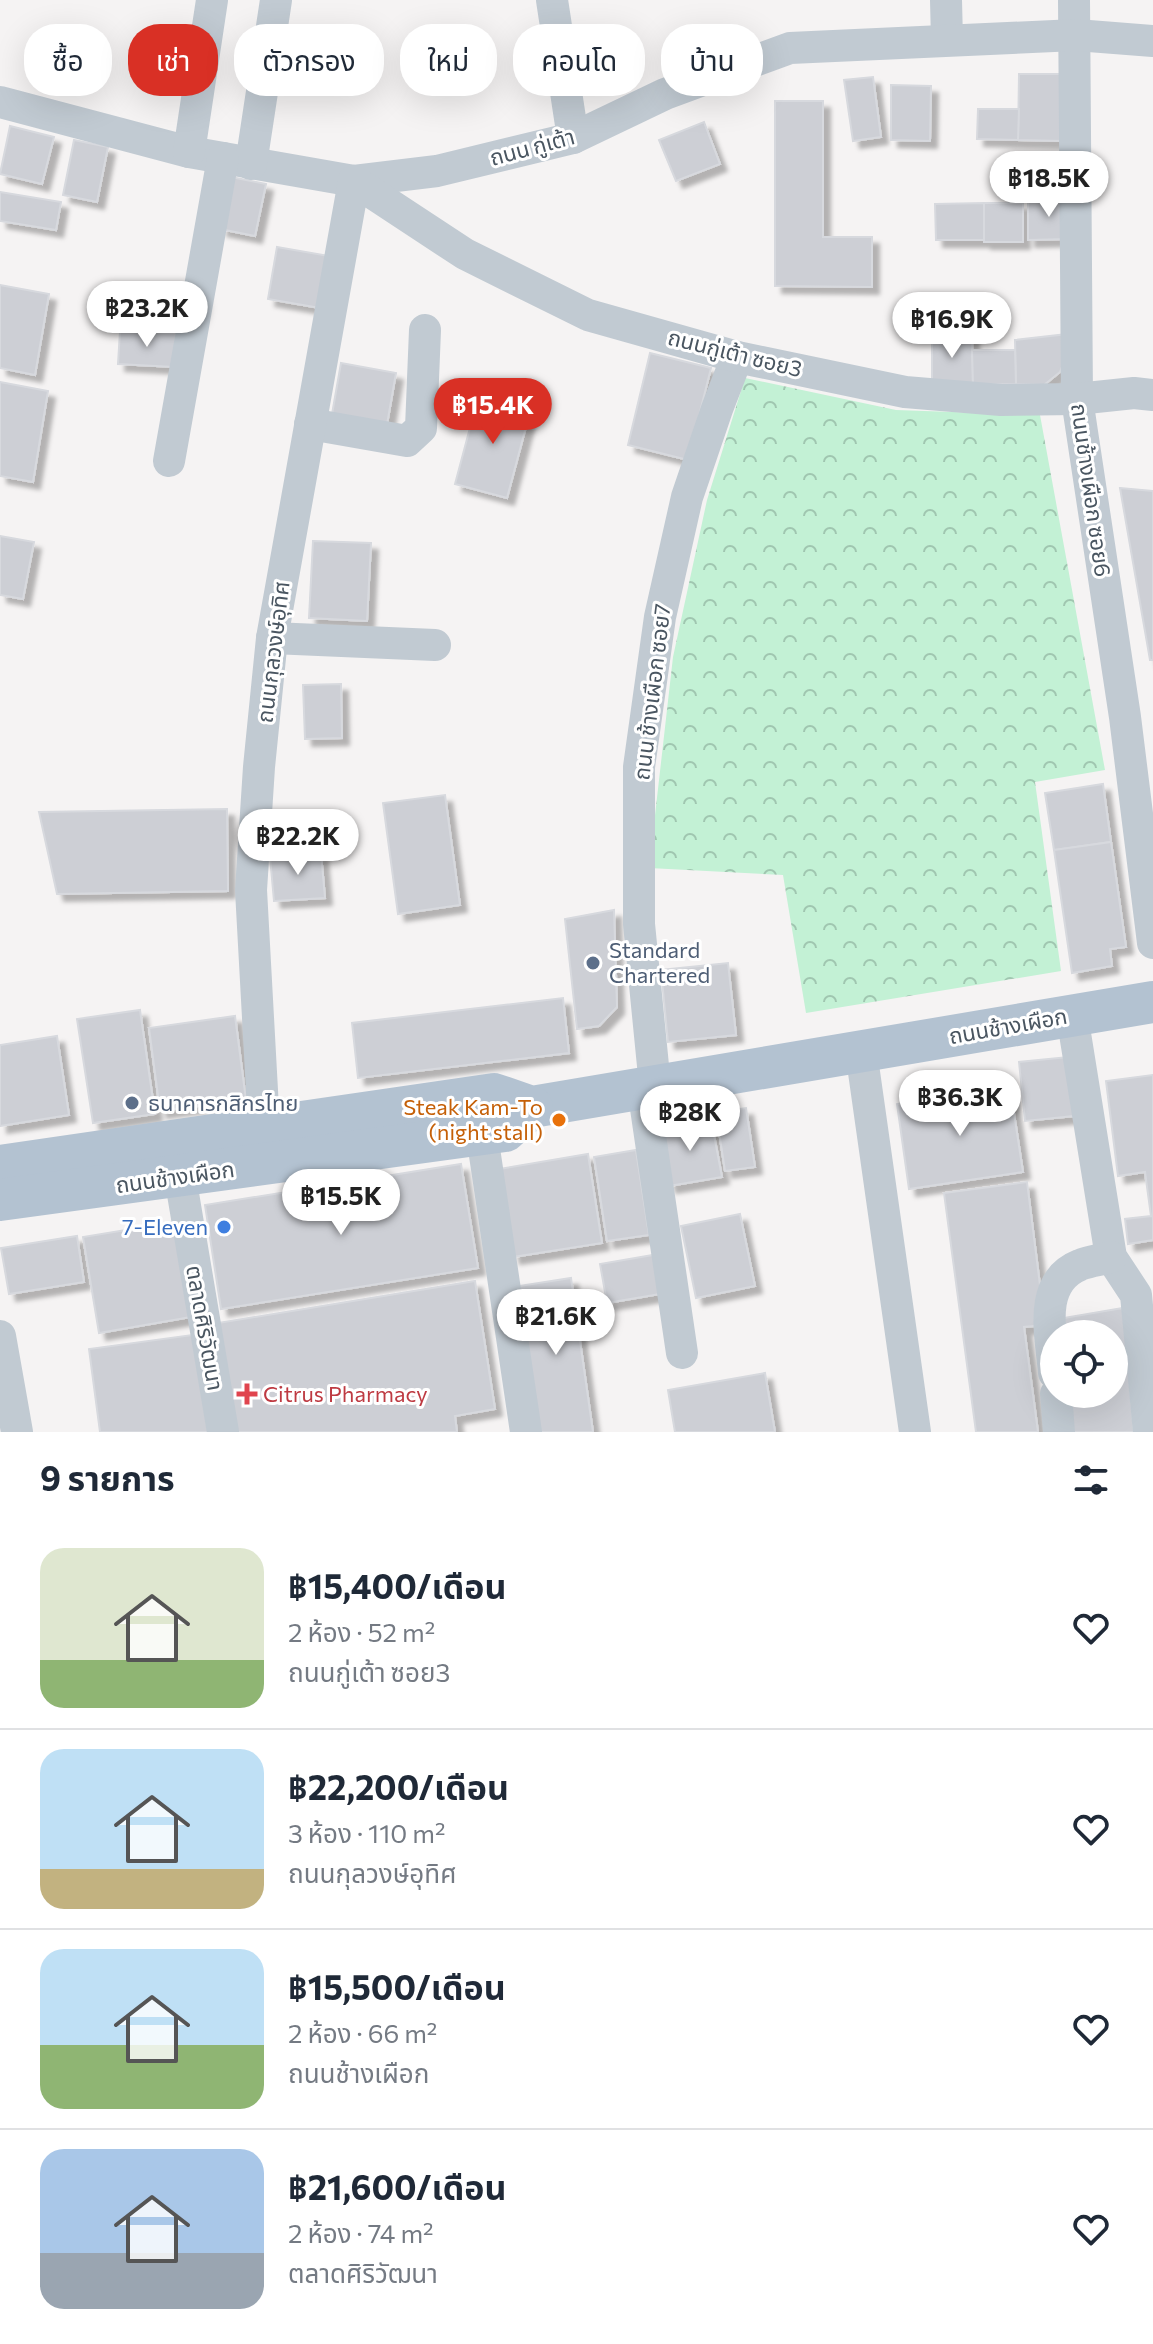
<!DOCTYPE html>
<html lang="th">
<meta charset="utf-8">
<style>
:root{--surface:#fff;--page:#f2f2f3;--text:#1f2937;--muted:#747a83;--line:#e0e1e3;--accent:#d93025}
body{margin:0;font-family:Commissioner,"Noto Sans Thai",sans-serif;background:var(--page);color:var(--text);height:100vh;display:flex;flex-direction:column;font-size:30px;white-space:nowrap}
*{box-sizing:border-box;margin:0}
p{font-size:26px;color:var(--muted)}
.icon{flex:none;width:44px;height:44px;fill:none;stroke:currentColor;stroke-width:2;stroke-linecap:round;stroke-linejoin:round}
.map{position:relative;height:1432px;overflow:hidden}
.panel{display:flex;flex-direction:column;background:var(--surface);flex:1}
.panel>*{flex:none}
.banner{position:absolute;left:24px;top:24px;width:1106px;height:72px;display:flex;gap:16px}
.controls{position:absolute;left:1040px;top:1320px;display:grid;gap:16px}
.controls a{display:grid;place-items:center;width:88px;height:88px;border-radius:50%;background:var(--surface);box-shadow:0 8px 32px #0002;font-size:40px}
.price{position:absolute;translate:-50% -68px;padding:0 18px;border-radius:28px;background:#fff;color:#222;font-size:26px;line-height:52px;filter:drop-shadow(0 2px 4px #0008)}
.price::after{content:'';position:absolute;left:50%;top:48px;width:24px;height:18px;margin-left:-12px;background:inherit;clip-path:polygon(0 0,100% 0,50% 100%)}
.price.current{background:var(--accent);color:#fff}
ul{padding:0;list-style:none}
li{display:flex;align-items:center;gap:24px;height:200px;padding:0 40px}
li+li{border-top:2px solid var(--line)}
li span{display:grid;place-items:center;flex:none;width:224px;height:160px;border-radius:24px;color:#555}
li>.icon{margin-inline-start:auto}
span .icon{width:96px;height:96px;fill:#fffc;stroke-width:1}
li b{font-size:34px}
h2{display:flex;justify-content:space-between;align-items:center;height:96px;padding:0 40px;font-size:34px}
.chip{padding:0 28px;border-radius:32px;background:var(--surface);box-shadow:0 8px 32px #0002;font-size:28px;line-height:72px}
.chip.current{background:var(--accent);color:#fff}
.map>svg:first-child{display:block}
</style>
<div class="map">
<svg width="1153" height="1432" viewBox="0 0 1153 1432">
<defs>
<pattern id="forest-crowns" width="20" height="18" patternUnits="userSpaceOnUse" patternTransform="scale(2)"><rect width="20" height="18" fill="#c3f1d5"/><path d="M2 6a3 3 0 1 1 6 0M12 15a3 3 0 1 1 6 0" fill="none" stroke="#a0c6b0"/></pattern>
<filter id="shadow"><feDropShadow dx="7" dy="7" stdDeviation="2" flood-color="#0004"/></filter>
</defs>
<rect width="100%" height="100%" fill="#f5f3f3"/>
<polygon fill="url(#forest-crowns)" points="745,378 896,410 1040,415 1105,770 1035,782 1061,971 806,1013 783,875 649,868 673,657 707,500"/>
<g fill="#cdcfd5" stroke="#d7d9de" stroke-width="2" filter="url(#shadow)">
<polygon points="1019,74 1064,74 1062,141 1018,140"/>
<polygon points="873,77 881,137 853,141 844,80"/>
<polygon points="891,85 931,86 930,141 891,140"/>
<polygon points="775,101 823,101 823,237 872,237 872,287 775,286"/>
<polygon points="978,109 1019,109 1018,140 977,139"/>
<polygon points="704,122 720,164 676,181 659,140"/>
<polygon points="10,126 54,137 42,184 0,174"/>
<polygon points="74,140 108,147 97,202 63,195"/>
<polygon points="231,177 266,184 255,236 220,229"/>
<polygon points="0,192 61,202 56,230 0,221"/>
<polygon points="1028,199 1069,199 1070,239 1028,240"/>
<rect x="984" y="203" width="39" height="39"/>
<polygon points="984,203 984,240 936,240 935,204"/>
<polygon points="277,247 329,256 320,308 268,299"/>
<polygon points="0,285 49,294 35,375 0,368"/>
<polygon points="120,331 176,333 174,367 118,364"/>
<polygon points="932,334 972,334 973,385 932,386"/>
<polygon points="1068,334 1066,356 1060,372 1044,385 1016,384 1015,340"/>
<polygon points="972,350 1015,350 1016,384 973,385"/>
<polygon points="650,353 711,368 688,460 628,445"/>
<polygon points="341,363 396,373 386,430 331,420"/>
<polygon points="0,382 48,391 33,482 0,476"/>
<polygon points="479,394 531,408 507,498 455,484"/>
<polygon points="1120,488 1153,491 1153,660 1150,660"/>
<polygon points="0,536 34,542 23,599 0,595"/>
<polygon points="313,541 371,543 367,621 309,618"/>
<polygon points="341,684 342,738 305,739 303,685"/>
<polygon points="1103,784 1111,842 1054,850 1045,793"/>
<polygon points="445,795 460,905 398,914 383,803"/>
<polygon points="227,809 228,891 57,894 39,812"/>
<polygon points="1111,842 1126,947 1110,949 1112,966 1072,973 1054,850"/>
<polygon points="321,853 325,898 274,901 270,857"/>
<polygon points="614,910 617,1007 599,1026 577,1029 565,919"/>
<polygon points="728,963 736,1035 668,1042 661,970"/>
<polygon points="563,998 569,1053 358,1078 352,1023"/>
<polygon points="140,1010 155,1114 93,1123 77,1019"/>
<polygon points="235,1016 246,1100 160,1111 149,1028"/>
<polygon points="57,1036 69,1115 0,1126 0,1045"/>
<polygon points="1068,1057 1074,1116 1025,1121 1019,1062"/>
<polygon points="1153,1075 1153,1240 1128,1244 1125,1219 1151,1216 1145,1172 1118,1176 1106,1081"/>
<polygon points="1010,1087 1023,1172 909,1189 897,1104"/>
<polygon points="746,1108 755,1167 725,1171 716,1112"/>
<polygon points="711,1119 722,1177 669,1186 659,1128"/>
<polygon points="636,1150 649,1235 607,1241 594,1157"/>
<polygon points="588,1154 602,1243 513,1257 499,1169"/>
<polygon points="461,1164 478,1268 221,1309 205,1205"/>
<polygon points="1027,1182 1045,1325 1024,1327 1038,1432 976,1432 944,1193"/>
<polygon points="740,1214 755,1286 696,1298 681,1226"/>
<polygon points="175,1222 191,1317 99,1333 83,1237"/>
<polygon points="77,1236 84,1282 9,1294 1,1248"/>
<polygon points="653,1255 660,1294 607,1303 600,1264"/>
<polygon points="571,1278 593,1432 540,1432 519,1286"/>
<polygon points="475,1281 495,1409 455,1416 457,1432 236,1432 218,1323"/>
<polygon points="1123,1308 1134,1432 1065,1432 1060,1394 1114,1394 1114,1334 1054,1334 1052,1320"/>
<polygon points="192,1335 209,1432 100,1432 89,1349"/>
<polygon points="765,1373 775,1432 675,1432 668,1390"/>
</g>
<g fill="none" stroke-linecap="round" stroke-linejoin="round">
<g stroke="#c1cad2" stroke-width="32">
<polyline points="552,0 573,138"/>
<polyline points="946,0 947,40"/>
<polyline points="1074,0 1077,399 1125,717 1153,943"/>
<polyline points="0,102 189,152 354,181 437,171 573,138 665,94 790,48 1076,35 1153,41"/>
<polyline points="189,152 212,0"/>
<polyline points="251,164 276,0"/>
<polyline points="310,424 407,441 421,428 425,330"/>
<polyline points="169,461 223,158"/>
<polyline points="272,638 435,645"/>
<polyline points="1072,1015 1111,1257 1136,1295 1149,1432"/>
<polyline points="861,1051 915,1432"/>
<polyline points="655,1086 639,924 639,767 660,617 687,497 717,409 737,357"/>
<polyline points="643,1088 682,1353"/>
<polyline points="264,1127 251,890 259,767 272,638 354,181 465,254 588,315 737,357 905,392 1001,400 1077,399 1134,393 1153,395"/>
<polyline points="482,1135 526,1432"/>
<polyline points="180,1176 223,1432"/>
<polyline points="0,1336 17,1432"/>
<path d="M1054 1373C1051 1336 1037 1282 1080 1265 1089 1261 1101 1260 1111 1257"/>
<polyline points="1056,1394 1059,1432"/>
</g>
<g stroke="#b3c2d1" stroke-width="42">
<polyline points="0,1166 494,1094 532,1107 1153,1002"/>
<polyline points="0,1200 505,1131 532,1107"/>
</g>
</g>
<g fill="#5c6f8a" stroke="#fff" stroke-width="3">
<circle cx="593" cy="963" r="8"/>
<circle cx="132" cy="1103" r="8"/>
</g>
<circle fill="#e8710a" stroke="#fff" stroke-width="3" cx="559" cy="1120" r="8"/>
<circle fill="#3f7fe0" stroke="#fff" stroke-width="3" cx="224" cy="1227" r="8"/>
<path fill="#e0444e" stroke="#fff" stroke-width="3" d="M243 1382h8v8h8v8h-8v8h-8v-8h-8v-8h8z"/>
<g text-anchor="middle" stroke-width="6" stroke-linejoin="round" paint-order="stroke">
<g font-size="22" fill="#4a5661" stroke="#fff">
<text transform="translate(532 147) rotate(-15)" y="8">ถนน กู่เต้า</text>
<text transform="translate(735 353) rotate(14)" y="8">ถนนกู่เต้า ซอย3</text>
<text transform="translate(1091 490) rotate(82)" y="8">ถนนช้างเผือก ซอย6</text>
<text transform="translate(273 652) rotate(-83)" y="8">ถนนกุลวงษ์อุทิศ</text>
<text transform="translate(652 692) rotate(-83)" y="8">ถนน ช้างเผือก ซอย7</text>
<text transform="translate(1008 1026) rotate(-10)" y="8">ถนนช้างเผือก</text>
<text transform="translate(175 1177) rotate(-8)" y="8">ถนนช้างเผือก</text>
<text transform="translate(205 1328) rotate(80)" y="8">ตลาดศิริวัฒนา</text>
</g>
<g font-size="22" fill="#4e5e75" stroke="#fff" text-anchor="start">
<text x="609" y="958">Standard<tspan x="609" dy="25">Chartered</tspan></text>
<text x="148" y="1111">ธนาคารกสิกรไทย</text>
</g>
<g font-size="22" fill="#c56008" stroke="#fff" text-anchor="end">
<text x="543" y="1115">Steak Kam-To<tspan x="543" dy="25">(night stall)</tspan></text>
</g>
<g font-size="22" fill="#366cbe" stroke="#fff" text-anchor="end">
<text x="208" y="1235">7-Eleven</text>
</g>
<g font-size="22" fill="#be3a42" stroke="#fff" text-anchor="start">
<text x="263" y="1402">Citrus Pharmacy</text>
</g>
</g>
</svg>
<div class="controls">
<a><svg class="icon" aria-label="locate" viewBox="0 0 24 24"><circle cx="12" cy="12" r="6"/><path d="M12 2v4M12 18v4M2 12h4M18 12h4"/></svg></a>
</div>
<b class="price" style="left:1049px;top:219px">฿18.5K</b>
<b class="price" style="left:147px;top:349px">฿23.2K</b>
<b class="price" style="left:952px;top:360px">฿16.9K</b>
<b class="price current" style="left:493px;top:446px">฿15.4K</b>
<b class="price" style="left:298px;top:877px">฿22.2K</b>
<b class="price" style="left:960px;top:1138px">฿36.3K</b>
<b class="price" style="left:690px;top:1153px">฿28K</b>
<b class="price" style="left:341px;top:1237px">฿15.5K</b>
<b class="price" style="left:556px;top:1357px">฿21.6K</b>
<div class="banner">
<a class="chip">ซื้อ</a>
<a class="chip current">เช่า</a>
<a class="chip">ตัวกรอง</a>
<a class="chip">ใหม่</a>
<a class="chip">คอนโด</a>
<a class="chip">บ้าน</a>
</div>
</div>
<section class="panel">
<h2>9 รายการ<svg class="icon" aria-label="filters" viewBox="0 0 24 24"><path d="M4 7h16M4 17h16"/><circle cx="9" cy="7" r="2"/><circle cx="15" cy="17" r="2"/></svg></h2>
<ul>
<li><span style="background:linear-gradient(#dfe7d0 70%,#8fb573 0)"><svg class="icon" aria-label="home" viewBox="0 0 24 24"><path d="M3 11l9-7 9 7M6 9v11h12V9"/></svg></span><div><b>฿15,400/เดือน</b><p>2 ห้อง · 52 m²</p><p>ถนนกู่เต้า ซอย3</p></div><svg class="icon" aria-label="heart" viewBox="0 0 24 24"><path d="M12 20l-8-8c-3-5 5-10 8-4 3-6 11-1 8 4z"/></svg></li>
<li><span style="background:linear-gradient(#bfe0f5 75%,#c2b280 0)"><svg class="icon" aria-label="home" viewBox="0 0 24 24"><path d="M3 11l9-7 9 7M6 9v11h12V9"/></svg></span><div><b>฿22,200/เดือน</b><p>3 ห้อง · 110 m²</p><p>ถนนกุลวงษ์อุทิศ</p></div><svg class="icon" aria-label="heart" viewBox="0 0 24 24"><path d="M12 20l-8-8c-3-5 5-10 8-4 3-6 11-1 8 4z"/></svg></li>
<li><span style="background:linear-gradient(#bfe0f5 60%,#8fb573 0)"><svg class="icon" aria-label="home" viewBox="0 0 24 24"><path d="M3 11l9-7 9 7M6 9v11h12V9"/></svg></span><div><b>฿15,500/เดือน</b><p>2 ห้อง · 66 m²</p><p>ถนนช้างเผือก</p></div><svg class="icon" aria-label="heart" viewBox="0 0 24 24"><path d="M12 20l-8-8c-3-5 5-10 8-4 3-6 11-1 8 4z"/></svg></li>
<li><span style="background:linear-gradient(#a9c7e8 65%,#9aa5b1 0)"><svg class="icon" aria-label="home" viewBox="0 0 24 24"><path d="M3 11l9-7 9 7M6 9v11h12V9"/></svg></span><div><b>฿21,600/เดือน</b><p>2 ห้อง · 74 m²</p><p>ตลาดศิริวัฒนา</p></div><svg class="icon" aria-label="heart" viewBox="0 0 24 24"><path d="M12 20l-8-8c-3-5 5-10 8-4 3-6 11-1 8 4z"/></svg></li>
</ul>
</section>
